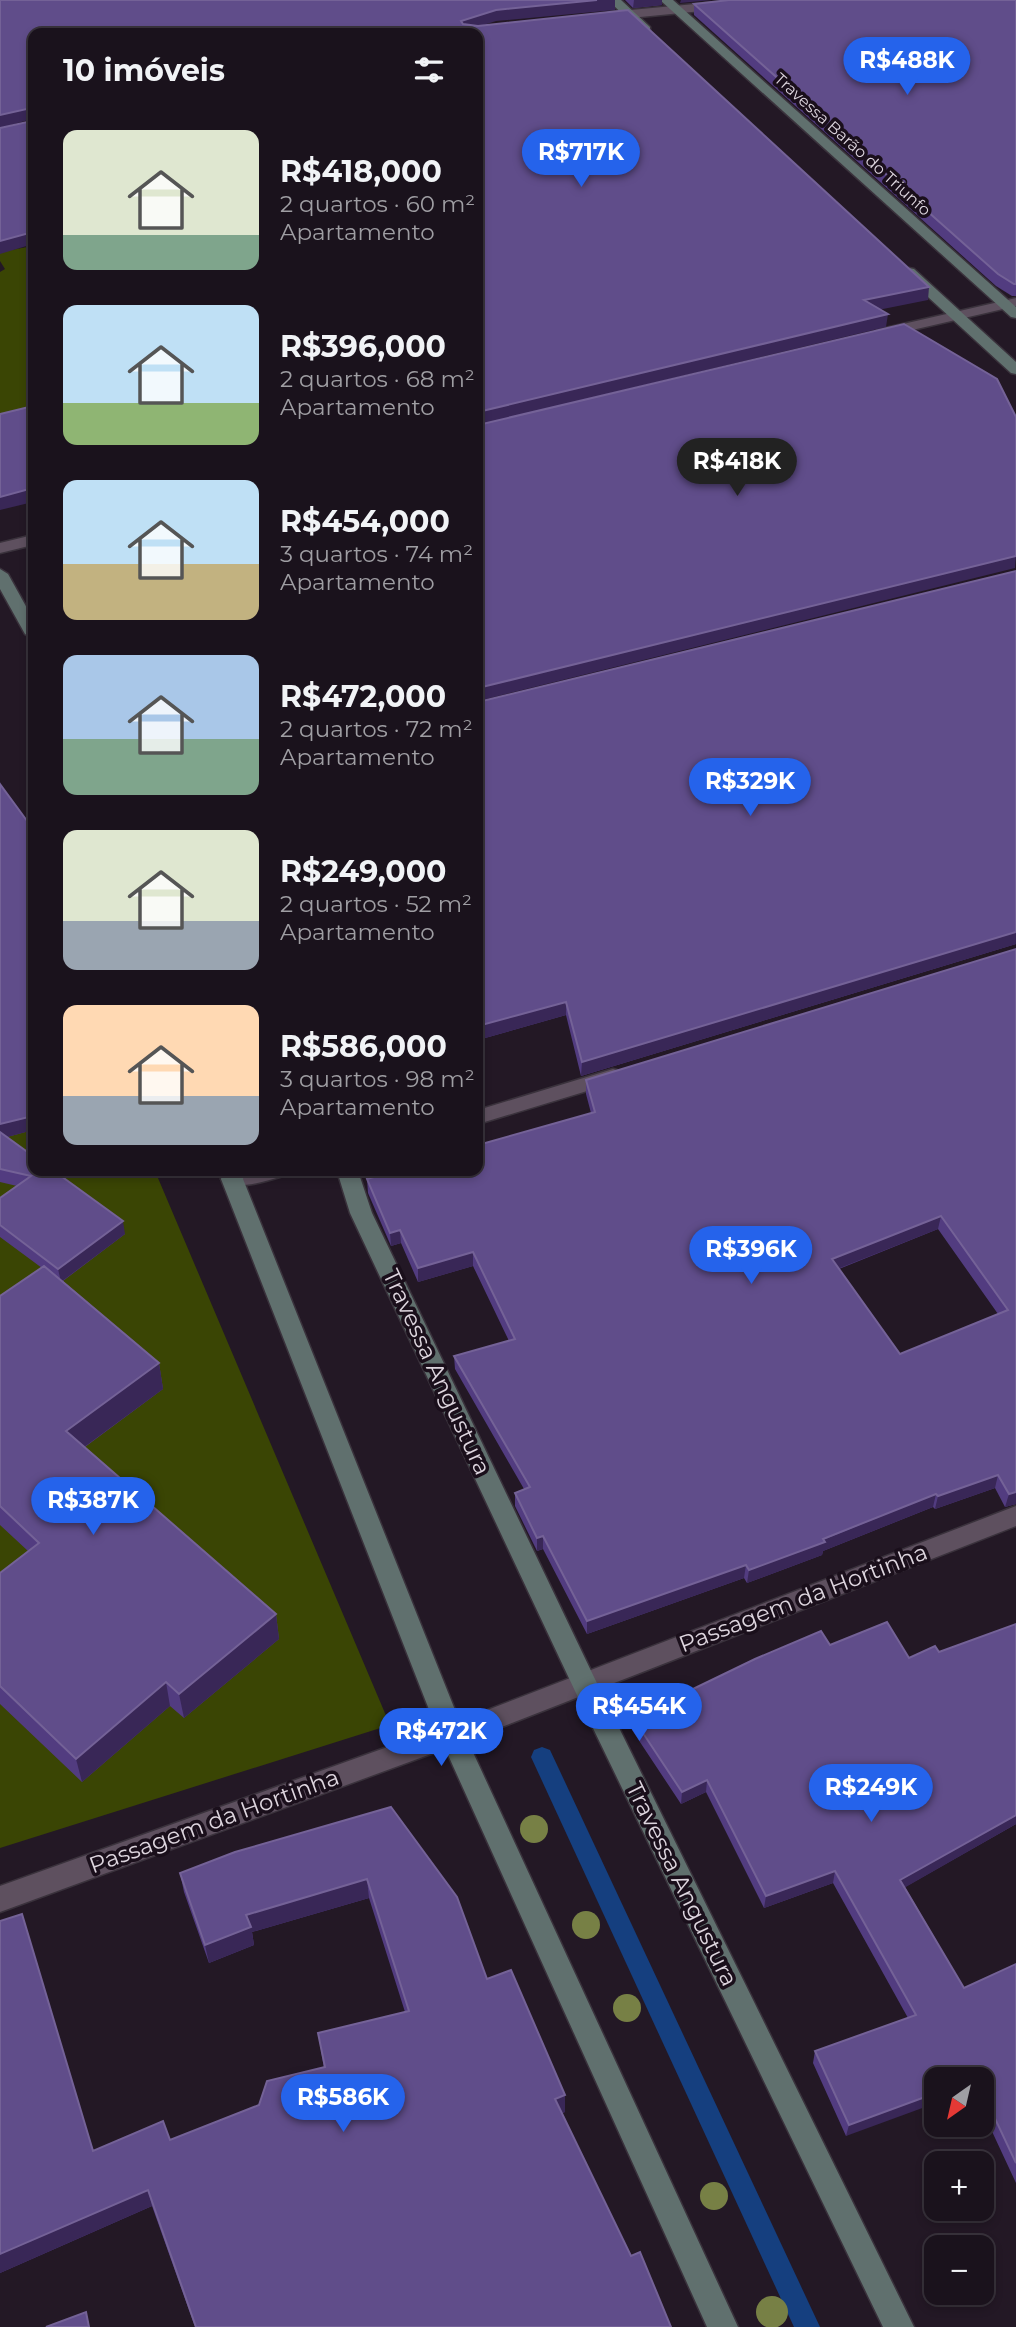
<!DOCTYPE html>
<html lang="pt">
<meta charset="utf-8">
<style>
:root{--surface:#1a121c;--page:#231b25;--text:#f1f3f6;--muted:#9f9ea3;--line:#38323b;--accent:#2563eb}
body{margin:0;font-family:Montserrat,sans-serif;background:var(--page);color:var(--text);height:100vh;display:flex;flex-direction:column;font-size:26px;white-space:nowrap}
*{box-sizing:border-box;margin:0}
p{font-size:23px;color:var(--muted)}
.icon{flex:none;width:38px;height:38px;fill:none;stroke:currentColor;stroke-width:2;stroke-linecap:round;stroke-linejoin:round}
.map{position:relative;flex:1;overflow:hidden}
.drawer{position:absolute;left:28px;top:28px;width:455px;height:1148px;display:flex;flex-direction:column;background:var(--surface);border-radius:14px;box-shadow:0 4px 10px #0003,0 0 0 2px var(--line)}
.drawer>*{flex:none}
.needle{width:46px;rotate:214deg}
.controls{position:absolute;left:924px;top:2067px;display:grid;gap:14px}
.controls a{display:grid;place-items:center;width:70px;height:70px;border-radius:14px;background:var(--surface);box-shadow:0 4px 10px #0003,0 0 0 2px var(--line);font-size:35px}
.price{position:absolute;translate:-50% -60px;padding:0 16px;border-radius:24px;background:var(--accent);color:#fff;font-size:23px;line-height:46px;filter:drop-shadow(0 2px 4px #0008)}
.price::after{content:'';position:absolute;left:50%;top:42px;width:21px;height:16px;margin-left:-10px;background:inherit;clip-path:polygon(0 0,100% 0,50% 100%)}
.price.active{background:#222;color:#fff}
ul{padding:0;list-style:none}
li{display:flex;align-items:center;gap:21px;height:175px;padding:0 35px}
li span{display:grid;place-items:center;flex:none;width:196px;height:140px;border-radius:14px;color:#555}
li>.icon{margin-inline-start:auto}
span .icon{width:84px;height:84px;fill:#fffc;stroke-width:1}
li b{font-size:30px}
h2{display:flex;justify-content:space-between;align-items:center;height:84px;padding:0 35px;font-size:30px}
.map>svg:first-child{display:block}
</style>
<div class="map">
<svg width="1016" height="2327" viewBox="0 0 1016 2327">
<rect width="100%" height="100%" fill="#231825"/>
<g fill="#3a4504">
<polygon points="33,246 33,419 0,424 0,272 5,269 0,261 0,252"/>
<polygon points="33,1002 33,1171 155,1171 390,1725 0,1848 0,1011"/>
</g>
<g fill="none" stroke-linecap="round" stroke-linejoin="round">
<polygon fill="#153f7f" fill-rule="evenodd" points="542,1747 550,1750 820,2327 794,2327 531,1757 534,1750"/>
<defs>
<g id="street">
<polygon points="738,0 780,0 774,4 609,20 603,16 609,12"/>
<polygon points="1016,298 1016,306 882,337 875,333 877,330"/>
<polygon points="33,535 33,545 0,553 0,543"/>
<polygon points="613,1069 620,1071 623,1076 620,1081 478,1124 478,1110"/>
<path d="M232 1171H287L283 1176C267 1181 241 1189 225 1184L221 1179 225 1174Z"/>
<polygon points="1016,1506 1016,1526 461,1743 0,1912 0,1886 446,1726"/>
</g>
<g id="secondary">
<polygon points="608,0 621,0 650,27 650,33 642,33"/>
<polygon points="660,0 673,0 1016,307 1016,318 1011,317"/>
<polygon points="909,268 914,269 1016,362 1016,374 1011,373 904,275 902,272"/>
<polygon points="0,569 8,574 33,619 33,639 25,634 0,589"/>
<polygon points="224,1171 245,1171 243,1179 465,1735 738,2327 707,2327 439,1735 221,1179"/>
<polygon points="337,1171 358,1171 372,1213 593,1675 914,2327 883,2327 575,1691 350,1213"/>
</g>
</defs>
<use href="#street" stroke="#3a323c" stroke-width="3"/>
<use href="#secondary" stroke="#3a323c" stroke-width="3"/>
<use href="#street" fill="#5e505f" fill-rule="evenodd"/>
<use href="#secondary" fill="#60706e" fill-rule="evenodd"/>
</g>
<g fill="#778045">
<circle cx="534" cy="1829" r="14"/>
<circle cx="586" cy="1925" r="14"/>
<circle cx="627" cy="2008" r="14"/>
<circle cx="714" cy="2196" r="14"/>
<circle cx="772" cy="2312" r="16"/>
</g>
<g fill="#523c80" fill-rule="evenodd">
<polygon points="625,0 662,0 662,5 633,8"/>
<polygon points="1016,0 1016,296 1012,296 996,286 694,15 694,4"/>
<polygon points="1016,571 1016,944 581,1076 566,1015 478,1040"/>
<polygon points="0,784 33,1130 7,1137 125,1234 63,1281 159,1363 163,1389 85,1447 276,1614 279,1639 184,1718 170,1706 82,1782 0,1704 0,1573 28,1551 0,1525 0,1296 42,1268 0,1237 0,1198 17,1186 0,1182"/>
<path d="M1016 949V1504L1005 1507 995 1488 935 1509 933 1507 823 1551 822 1555 747 1583 744 1578 587 1634 543 1549 537 1551 515 1506V1493L524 1489 455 1369 454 1356 509 1341 473 1266 418 1282 401 1243 391 1246 368 1193 367 1179 591 1113 586 1094V1080ZM938 1229 998 1314 900 1354 839 1269Z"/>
<polygon points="1016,1624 1016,1824 905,1887 964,1988 1016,1964 1016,2183 982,2110 982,2079 936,2079 846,2136 813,2063 815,2051 908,2018 833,1883 764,1908 706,1792 681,1804 632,1730 633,1718 830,1645 909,1658 939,1652"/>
<polygon points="391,1807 487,1979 565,2095 565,2112 562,2113 631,2256 671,2327 195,2327 152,2206 0,2273 0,1921 94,2151 170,2140 259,2105 324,2068 318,2033 405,2012 369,1898 252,1932 254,1945 209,1963 184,1892 180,1873"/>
</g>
<g fill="#392757">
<polygon points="597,0 615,0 615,10 496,21 462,32 461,21 496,10"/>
<polygon points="634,0 662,0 662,5 633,8"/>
<polygon points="681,0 712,0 680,3"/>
<polygon points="31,108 32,119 0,128 0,115"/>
<polygon points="33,232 33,244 0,254 0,241"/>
<polygon points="929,287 928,300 863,313 864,300"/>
<polygon points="888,314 886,327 478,425 478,412"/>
<polygon points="33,488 33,502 0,510 0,497"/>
<polygon points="1016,556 1015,568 478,701 478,688"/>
<polygon points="1016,932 1016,944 581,1076 582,1062"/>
<polygon points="566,1002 566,1015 478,1040 478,1026"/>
<polygon points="33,1116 33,1130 0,1139 0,1124"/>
<polygon points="941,1216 938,1229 830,1272 832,1259"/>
<polygon points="123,1221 125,1234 61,1282 58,1269"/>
<polygon points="400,1230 401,1243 391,1246 390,1233"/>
<polygon points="473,1252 473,1266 418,1282 418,1268"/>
<polygon points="159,1363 163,1389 72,1456 66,1431"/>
<polygon points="998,1475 995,1488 935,1509 938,1496"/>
<polygon points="1016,1492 1016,1504 1005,1507 1009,1494"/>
<polygon points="936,1494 933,1507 823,1551 822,1555 747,1583 749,1570"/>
<polygon points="543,1536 543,1549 537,1551 537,1538"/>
<polygon points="746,1565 744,1578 587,1634 587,1621"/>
<polygon points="276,1614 279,1639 184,1718 179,1694"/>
<polygon points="166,1682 170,1706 82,1782 76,1759"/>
<polygon points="707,1780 706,1792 681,1804 682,1792"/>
<polygon points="1016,1815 1016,1824 897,1892 900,1880"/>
<polygon points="835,1871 833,1883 764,1908 766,1896"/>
<polygon points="367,1879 369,1898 252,1932 254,1945 209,1963 205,1945 246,1915"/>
<polygon points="936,2093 936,2103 846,2136 849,2125"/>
<polygon points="565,2095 565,2112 555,2116 555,2099"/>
<polygon points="148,2190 152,2206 0,2273 0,2254"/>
</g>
<g fill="#604d8a" stroke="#746297" stroke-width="2" fill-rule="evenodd">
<polygon points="0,0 597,0 496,10 461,21 463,24 478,26 628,10 929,287 864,300 888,314 478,412 478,33 33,33 33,110 31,108 0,115"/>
<polygon points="729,0 1016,0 1016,284 1014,284 998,274 694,4"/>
<polygon points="33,114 33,232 0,241 0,128 32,121"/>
<polygon points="904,324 997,379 1016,417 1016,556 478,688 478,425"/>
<polygon points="33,406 33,488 0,497 0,414"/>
<polygon points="1016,571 1016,932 582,1062 566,1002 478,1026 478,702"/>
<polygon points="0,784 33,829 33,1116 0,1124"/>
<path d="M1016 949V1492L1009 1494 998 1475 938 1496 936 1494 823 1539 825 1542 749 1570 746 1565 587 1621 543 1536 537 1538 515 1493 530 1487 454 1356 515 1339 473 1252 418 1268 400 1230 390 1233 367 1179 394 1171H478V1145L595 1112 586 1080ZM941 1216 1008 1310 900 1354 832 1259Z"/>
<polygon points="0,1132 33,1156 33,1171 54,1171 123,1221 58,1269 0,1225 0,1198 31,1176 0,1169"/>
<polygon points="44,1266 159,1363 66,1431 276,1614 179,1694 166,1682 76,1759 0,1686 0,1573 39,1543 0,1506 0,1296"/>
<polygon points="887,1622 909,1658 935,1646 939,1652 1016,1624 1016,1815 900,1880 964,1988 1016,1964 1016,2163 982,2091 982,2079 936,2079 936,2093 849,2125 815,2051 916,2015 835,1871 766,1896 707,1780 682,1792 633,1718 755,1659 821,1631 830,1645"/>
<polygon points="391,1807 457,1897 487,1979 511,1970 565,2095 555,2099 631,2256 640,2252 671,2327 195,2327 196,2327 148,2190 0,2254 0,1921 22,1914 93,2151 163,2121 170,2140 259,2105 267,2081 325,2067 318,2033 409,2011 367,1879 246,1915 251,1927 205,1945 180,1873 235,1852"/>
<polygon points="86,2312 89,2327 46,2327"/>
</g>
<g text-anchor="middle" stroke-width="7" stroke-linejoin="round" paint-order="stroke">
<g font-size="16" fill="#ddd5de" stroke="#1a0f1b">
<text transform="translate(853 144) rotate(42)" y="6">Travessa Barão do Triunfo</text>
</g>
<g font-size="23" fill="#ddd5de" stroke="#1a0f1b">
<text transform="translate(437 1372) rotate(65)" y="8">Travessa Angustura</text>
<text transform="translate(803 1598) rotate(-21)" y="8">Passagem da Hortinha</text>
<text transform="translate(214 1821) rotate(-20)" y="8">Passagem da Hortinha</text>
<text transform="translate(682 1884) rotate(64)" y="8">Travessa Angustura</text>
</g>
</g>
</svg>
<div class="controls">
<a><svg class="needle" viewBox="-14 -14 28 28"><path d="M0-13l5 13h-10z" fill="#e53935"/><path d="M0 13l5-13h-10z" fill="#9f9ea3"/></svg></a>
<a>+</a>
<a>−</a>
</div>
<b class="price" style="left:907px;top:97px">R$488K</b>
<b class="price" style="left:581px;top:189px">R$717K</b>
<b class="price active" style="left:737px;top:498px">R$418K</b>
<b class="price" style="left:750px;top:818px">R$329K</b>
<b class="price" style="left:751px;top:1286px">R$396K</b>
<b class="price" style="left:93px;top:1537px">R$387K</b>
<b class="price" style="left:639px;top:1743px">R$454K</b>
<b class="price" style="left:441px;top:1768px">R$472K</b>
<b class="price" style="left:871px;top:1824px">R$249K</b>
<b class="price" style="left:343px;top:2134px">R$586K</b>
<section class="drawer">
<h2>10 imóveis<svg class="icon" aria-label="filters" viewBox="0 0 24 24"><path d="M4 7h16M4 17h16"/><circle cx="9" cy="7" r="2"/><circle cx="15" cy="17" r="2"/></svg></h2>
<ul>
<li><span style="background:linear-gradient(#dfe7d0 75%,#7fa58c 0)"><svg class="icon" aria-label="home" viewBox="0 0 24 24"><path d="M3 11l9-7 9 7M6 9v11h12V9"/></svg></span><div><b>R$418,000</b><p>2 quartos · 60 m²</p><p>Apartamento</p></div></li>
<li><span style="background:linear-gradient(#bfe0f5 70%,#8fb573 0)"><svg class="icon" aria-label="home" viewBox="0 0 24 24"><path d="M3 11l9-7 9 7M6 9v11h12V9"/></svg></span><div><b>R$396,000</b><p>2 quartos · 68 m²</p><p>Apartamento</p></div></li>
<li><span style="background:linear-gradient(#bfe0f5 60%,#c2b280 0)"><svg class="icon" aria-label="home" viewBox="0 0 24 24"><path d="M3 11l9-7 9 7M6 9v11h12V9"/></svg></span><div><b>R$454,000</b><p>3 quartos · 74 m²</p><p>Apartamento</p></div></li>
<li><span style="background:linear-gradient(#a9c7e8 60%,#7fa58c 0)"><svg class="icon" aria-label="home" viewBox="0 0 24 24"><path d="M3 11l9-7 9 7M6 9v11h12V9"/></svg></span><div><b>R$472,000</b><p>2 quartos · 72 m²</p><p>Apartamento</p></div></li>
<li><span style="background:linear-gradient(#dfe7d0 65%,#9aa5b1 0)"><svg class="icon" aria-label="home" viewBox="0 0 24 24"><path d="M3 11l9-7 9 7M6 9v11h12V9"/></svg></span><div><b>R$249,000</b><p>2 quartos · 52 m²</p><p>Apartamento</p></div></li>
<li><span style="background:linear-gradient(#ffd9b3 65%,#9aa5b1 0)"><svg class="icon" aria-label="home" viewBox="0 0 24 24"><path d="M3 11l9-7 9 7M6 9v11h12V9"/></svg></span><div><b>R$586,000</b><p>3 quartos · 98 m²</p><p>Apartamento</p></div></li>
</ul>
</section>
</div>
